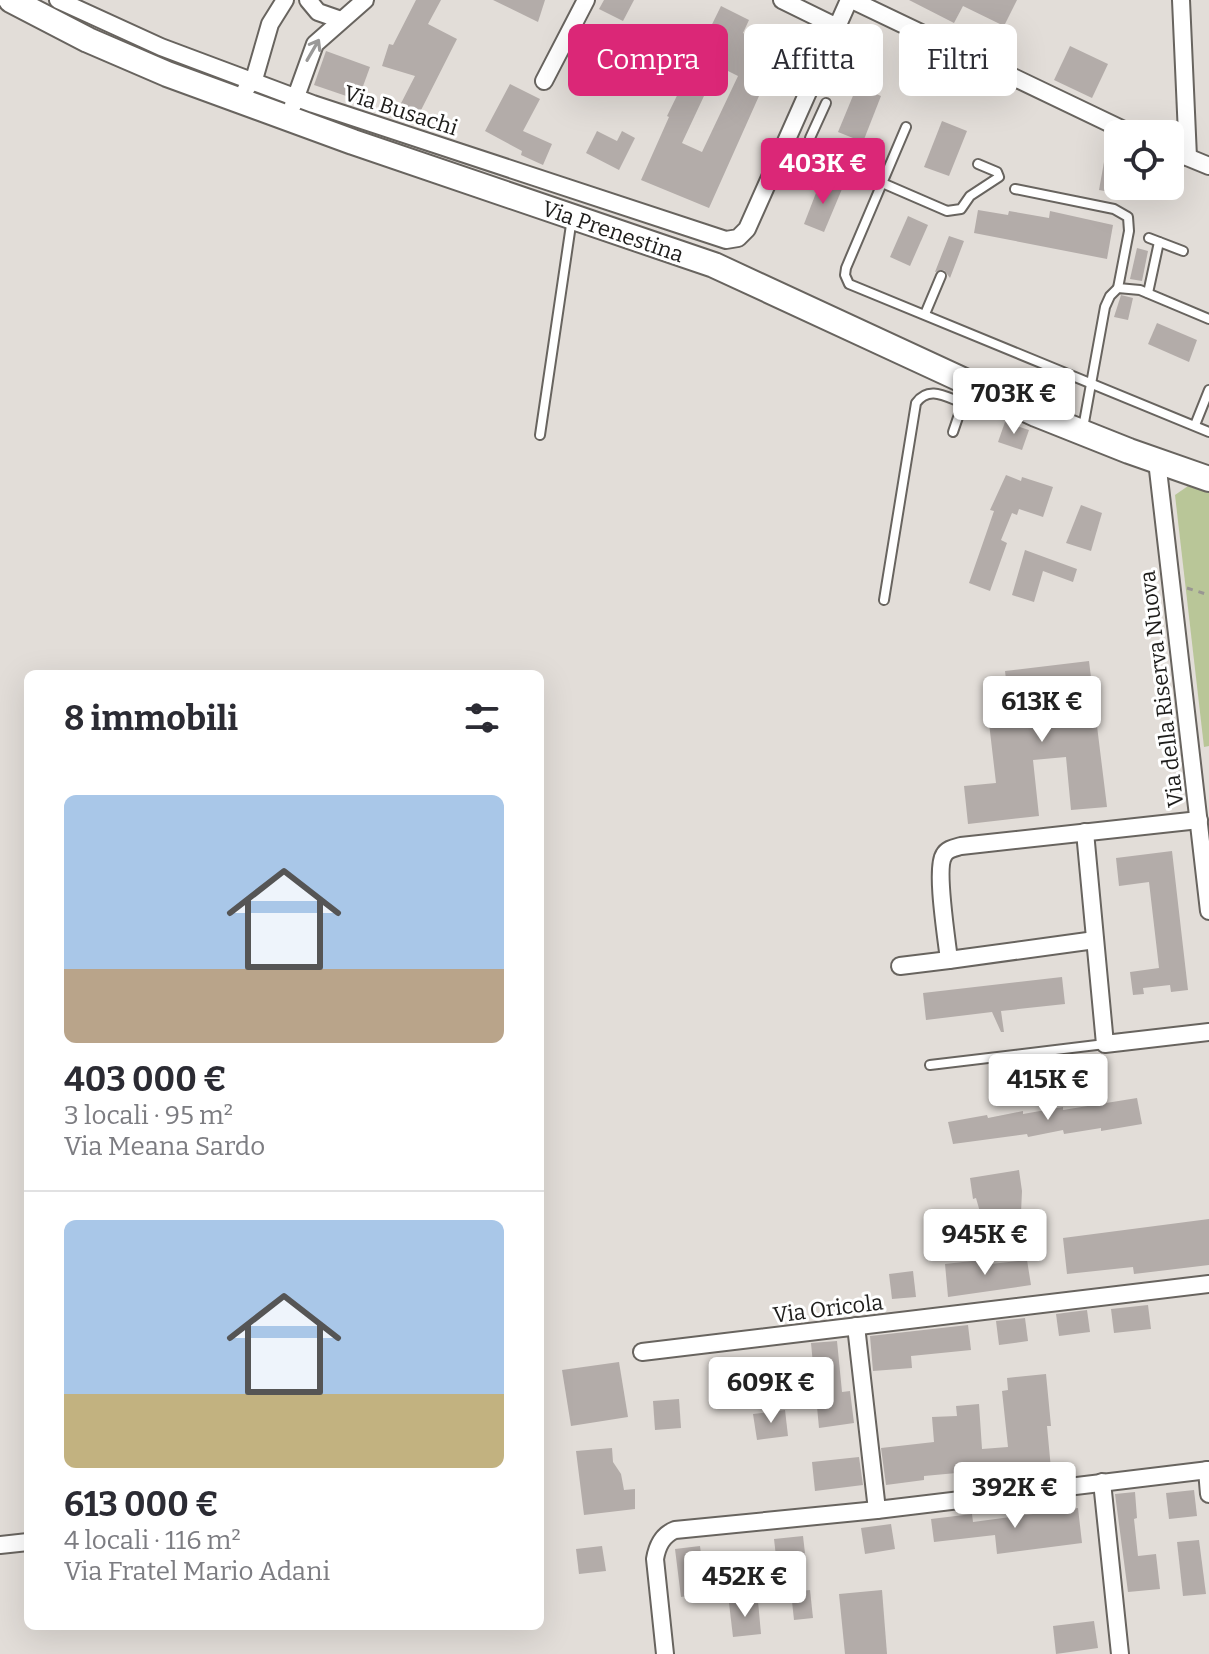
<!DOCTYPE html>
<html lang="it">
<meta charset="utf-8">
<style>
:root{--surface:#fff;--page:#f2f2f3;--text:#2b2b33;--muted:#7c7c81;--line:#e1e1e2;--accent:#db2777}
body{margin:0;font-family:Bitter,serif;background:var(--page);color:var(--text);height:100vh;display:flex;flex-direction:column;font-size:30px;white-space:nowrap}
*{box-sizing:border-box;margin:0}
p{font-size:26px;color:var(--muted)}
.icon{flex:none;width:44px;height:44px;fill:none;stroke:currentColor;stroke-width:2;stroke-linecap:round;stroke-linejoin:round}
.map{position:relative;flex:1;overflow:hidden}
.drawer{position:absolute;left:24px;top:670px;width:520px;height:960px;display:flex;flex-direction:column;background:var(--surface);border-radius:12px;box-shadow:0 8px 32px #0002}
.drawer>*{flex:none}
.guide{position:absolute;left:568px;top:24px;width:520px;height:72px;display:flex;gap:16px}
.controls{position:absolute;left:1104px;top:120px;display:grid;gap:16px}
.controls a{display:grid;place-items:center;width:80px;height:80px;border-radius:12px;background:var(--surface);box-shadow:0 8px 32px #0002;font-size:40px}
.price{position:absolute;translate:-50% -68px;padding:0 18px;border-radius:8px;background:#fff;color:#222;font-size:26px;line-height:52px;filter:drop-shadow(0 2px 4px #0008)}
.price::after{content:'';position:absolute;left:50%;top:48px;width:24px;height:18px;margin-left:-12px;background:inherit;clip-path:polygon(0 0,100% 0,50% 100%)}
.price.current{background:var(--accent);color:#fff}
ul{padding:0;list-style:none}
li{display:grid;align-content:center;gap:16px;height:424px;padding:0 40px}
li+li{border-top:2px solid var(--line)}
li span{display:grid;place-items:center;height:248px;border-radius:12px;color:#555}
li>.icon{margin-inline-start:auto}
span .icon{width:144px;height:144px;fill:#fffc;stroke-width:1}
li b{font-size:34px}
h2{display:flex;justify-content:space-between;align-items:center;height:96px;padding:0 40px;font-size:34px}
.chip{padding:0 28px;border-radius:12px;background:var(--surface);box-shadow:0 8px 32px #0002;font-size:28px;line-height:72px}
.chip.current{background:var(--accent);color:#fff}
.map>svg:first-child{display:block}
</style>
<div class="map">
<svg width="1209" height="1654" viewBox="0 0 1209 1654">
<rect width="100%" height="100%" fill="#e2ddd8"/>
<polygon fill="#b9c698" points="1188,486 1209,493 1209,746 1204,747 1175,495"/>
<g fill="#b3aca9" fill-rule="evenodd">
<polygon points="416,0 441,0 428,24 457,39 415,122 396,113 415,76 382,66 389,44 393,45"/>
<polygon points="493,0 545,0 538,22"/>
<polygon points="604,0 634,0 623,21 599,9"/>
<polygon points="909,0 1017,0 1004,26 963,6 954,23"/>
<path d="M721 6 749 20 743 33 786 55 774 77 771 75 763 87 709 208 641 180 669 117 667 116ZM718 66 738 76 702 152 682 143Z"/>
<polygon points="1070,46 1108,64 1092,98 1054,80"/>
<polygon points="326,51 370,67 358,100 314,85"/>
<polygon points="510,84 540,99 523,131 552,144 543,165 521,155 522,151 485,131"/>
<polygon points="857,86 881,96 863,142 838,132"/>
<polygon points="942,121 967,131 949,176 924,167"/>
<polygon points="597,131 617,141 622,131 635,138 619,170 586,153"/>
<polygon points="1104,162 1118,164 1115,193 1099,190"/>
<polygon points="821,180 842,189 824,232 804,224"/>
<polygon points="978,210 1008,215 1009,211 1049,218 1050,211 1113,225 1107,259 974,233"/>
<polygon points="908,216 928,225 910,266 890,257"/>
<polygon points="949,236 964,241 950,278 944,270 935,272"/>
<polygon points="1137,248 1148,251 1142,281 1130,279"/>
<polygon points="1121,295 1133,298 1128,320 1114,317"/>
<polygon points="1157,323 1197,340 1189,362 1148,344"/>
<polygon points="1005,422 1029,430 1022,450 998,442"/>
<polygon points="1006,475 1021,481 1022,477 1053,487 1043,517 1019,509 1017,515 1012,513 1001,540 1007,543 990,591 969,583 994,511 990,510"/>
<polygon points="1081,505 1102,513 1091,551 1066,543"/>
<polygon points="1025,550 1077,569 1073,582 1043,571 1034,602 1012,595"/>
<polygon points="1089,661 1107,807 1071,810 1066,757 1033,760 1039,816 968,824 964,786 996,783 989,723 1011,721 1005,671"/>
<polygon points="1172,851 1188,990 1171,992 1170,985 1143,988 1144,994 1133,995 1130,972 1159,968 1149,882 1119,886 1116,858"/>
<polygon points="1062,977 1065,1004 1001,1011 1004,1032 1001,1032 992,1012 926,1020 923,993"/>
<polygon points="1137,1098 1142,1124 1101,1131 1101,1128 1064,1134 1063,1130 1028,1137 1027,1134 953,1144 948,1122 987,1115 988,1118 1023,1111 1023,1114 1063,1107 1063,1110"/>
<polygon points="1019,1170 1022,1191 1021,1213 982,1219 976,1198 973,1199 970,1178"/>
<polygon points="1209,1219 1209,1265 1134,1274 1133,1267 1067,1274 1063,1238"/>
<polygon points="981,1260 981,1265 1027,1260 1031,1285 948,1297 945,1264"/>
<polygon points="913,1271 916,1297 892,1299 889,1274"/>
<polygon points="1148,1305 1151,1329 1114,1333 1111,1309"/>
<polygon points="1087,1310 1090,1332 1059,1336 1056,1314"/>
<polygon points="1025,1318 1028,1341 999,1345 996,1321"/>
<polygon points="968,1325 971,1350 911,1356 912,1368 873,1371 870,1336"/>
<polygon points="837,1341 842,1392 850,1391 854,1423 819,1428 811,1343"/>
<polygon points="619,1362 628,1417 571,1426 562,1370"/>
<polygon points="1046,1374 1051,1426 1047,1426 1051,1469 1001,1473 1000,1469 924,1476 924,1480 886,1485 881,1448 934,1442 932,1417 957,1416 956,1406 979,1404 982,1449 1008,1447 1002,1391 1008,1390 1007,1378"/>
<polygon points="679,1399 681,1428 655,1430 653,1401"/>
<polygon points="785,1410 788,1436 757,1440 753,1414"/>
<polygon points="612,1448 613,1462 621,1474 624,1490 635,1489 635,1509 584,1515 576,1451"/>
<polygon points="859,1457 863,1485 815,1491 812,1462"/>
<polygon points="1194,1490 1197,1516 1169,1519 1166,1493"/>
<polygon points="1135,1492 1137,1518 1134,1519 1138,1556 1156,1554 1160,1589 1128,1592 1115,1494"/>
<polygon points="1078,1508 1082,1543 997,1554 995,1535 934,1542 931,1519 972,1514 973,1522"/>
<polygon points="891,1524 895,1549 865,1554 861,1528"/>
<polygon points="803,1536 806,1562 777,1565 774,1539"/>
<polygon points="1199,1540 1206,1594 1183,1596 1177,1542"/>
<polygon points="602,1546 606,1571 579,1574 576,1549"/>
<polygon points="700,1546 706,1593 681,1597 675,1549"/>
<polygon points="810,1590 813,1618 794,1620 791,1592"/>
<polygon points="882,1590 887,1654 845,1654 839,1594"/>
<polygon points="758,1601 761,1634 733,1637 729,1603"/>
<polygon points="1094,1621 1098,1648 1056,1654 1053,1626"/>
</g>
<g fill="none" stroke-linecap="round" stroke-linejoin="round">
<defs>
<g id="lane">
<polyline points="826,103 810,138 813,153 947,211 961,209 970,196 999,177 997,172 978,164"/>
<polyline points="906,127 846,268 845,275 849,284 1209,432"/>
<polyline points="1015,189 1114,209 1128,217 1129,231 1118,288"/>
<polyline points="1149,238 1183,251"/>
<polyline points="1148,293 1159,242"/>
<polyline points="925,314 941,276"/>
<polyline points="1195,425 1209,390"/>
<polyline points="1083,428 1105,307 1110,296 1118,288 1140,290 1209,319"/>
<polyline points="953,432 969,385"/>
<polyline points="540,435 572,218"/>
<path d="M884 600 916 403C929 385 946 397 963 403"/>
<polyline points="930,1065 1105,1044"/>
</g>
<g id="street">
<polyline points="58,0 161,47 313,104 726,240 738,238 747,229 849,0"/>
<polyline points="308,0 318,12 341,20"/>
<polyline points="782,0 837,27"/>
<polyline points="852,0 1132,134"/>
<polyline points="1181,0 1188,157"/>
<polyline points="544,81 586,0"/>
<polyline points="246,89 255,76 270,24 285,0"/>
<polyline points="293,105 315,44 365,0"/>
<polyline points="1170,150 1209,166"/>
<polyline points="1157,461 1209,911"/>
<polyline points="1085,832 1105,1044 1209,1032"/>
<path d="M1095 940 949 960C947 941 935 868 944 855 947 849 954 848 961 846L1199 820"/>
<polyline points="900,966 949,960"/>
<polyline points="856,1326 877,1510"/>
<polyline points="642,1352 1209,1284"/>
<polyline points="1207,1470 1209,1494"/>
<polyline points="1102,1482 1120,1654"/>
<polyline points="0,1545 28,1542"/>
<path d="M665 1654 655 1559C657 1547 662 1535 675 1530L877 1510 1209 1470"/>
</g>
<polyline id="secondary" points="11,0 88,40 167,74 353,142 714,265 1036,414 1129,451 1209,479"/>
</defs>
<use href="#lane" stroke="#68645f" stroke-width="12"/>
<use href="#street" stroke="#68645f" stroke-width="20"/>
<use href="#secondary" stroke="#68645f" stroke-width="28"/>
<polyline stroke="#999692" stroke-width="3" stroke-dasharray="6 6" stroke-linecap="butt" points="1187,588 1209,595"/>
<use href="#lane" stroke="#fff" stroke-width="8"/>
<use href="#street" stroke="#fff" stroke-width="16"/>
<use href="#secondary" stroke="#fff" stroke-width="24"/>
</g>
<defs><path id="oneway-shaft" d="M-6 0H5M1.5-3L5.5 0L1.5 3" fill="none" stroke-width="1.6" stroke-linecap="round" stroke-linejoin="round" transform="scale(2)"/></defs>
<use stroke="#9a9998" href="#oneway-shaft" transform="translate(313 50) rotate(-60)"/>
<g text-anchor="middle" stroke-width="6" stroke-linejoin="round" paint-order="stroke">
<g font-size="22" fill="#1e1d1b" stroke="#fff">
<text transform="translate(401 110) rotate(18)" y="8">Via Busachi</text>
<text transform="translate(613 231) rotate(19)" y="8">Via Prenestina</text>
<text transform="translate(1161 689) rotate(-97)" y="8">Via della Riserva Nuova</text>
<text transform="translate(828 1308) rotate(-7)" y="8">Via Oricola</text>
</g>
</g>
</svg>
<div class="controls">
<a><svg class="icon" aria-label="locate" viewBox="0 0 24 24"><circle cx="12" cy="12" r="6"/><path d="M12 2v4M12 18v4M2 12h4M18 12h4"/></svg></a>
</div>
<b class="price current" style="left:823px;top:206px">403K €</b>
<b class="price" style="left:1014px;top:436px">703K €</b>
<b class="price" style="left:1042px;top:744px">613K €</b>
<b class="price" style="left:1048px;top:1122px">415K €</b>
<b class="price" style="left:985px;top:1277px">945K €</b>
<b class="price" style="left:771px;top:1425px">609K €</b>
<b class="price" style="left:1015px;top:1530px">392K €</b>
<b class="price" style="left:745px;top:1619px">452K €</b>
<div class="guide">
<a class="chip current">Compra</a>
<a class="chip">Affitta</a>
<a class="chip">Filtri</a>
</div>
<section class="drawer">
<h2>8 immobili<svg class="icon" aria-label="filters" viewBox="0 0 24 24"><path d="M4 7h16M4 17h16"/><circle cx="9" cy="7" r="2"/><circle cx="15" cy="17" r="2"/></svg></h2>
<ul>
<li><span style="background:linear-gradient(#a9c7e8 70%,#b9a48a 0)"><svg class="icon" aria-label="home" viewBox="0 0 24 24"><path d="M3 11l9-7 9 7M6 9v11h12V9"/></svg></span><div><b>403 000 €</b><p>3 locali · 95 m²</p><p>Via Meana Sardo</p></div></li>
<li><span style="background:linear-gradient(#a9c7e8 70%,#c2b280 0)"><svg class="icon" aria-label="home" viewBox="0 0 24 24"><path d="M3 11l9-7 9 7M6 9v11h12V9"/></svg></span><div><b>613 000 €</b><p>4 locali · 116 m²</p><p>Via Fratel Mario Adani</p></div></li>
</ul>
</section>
</div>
